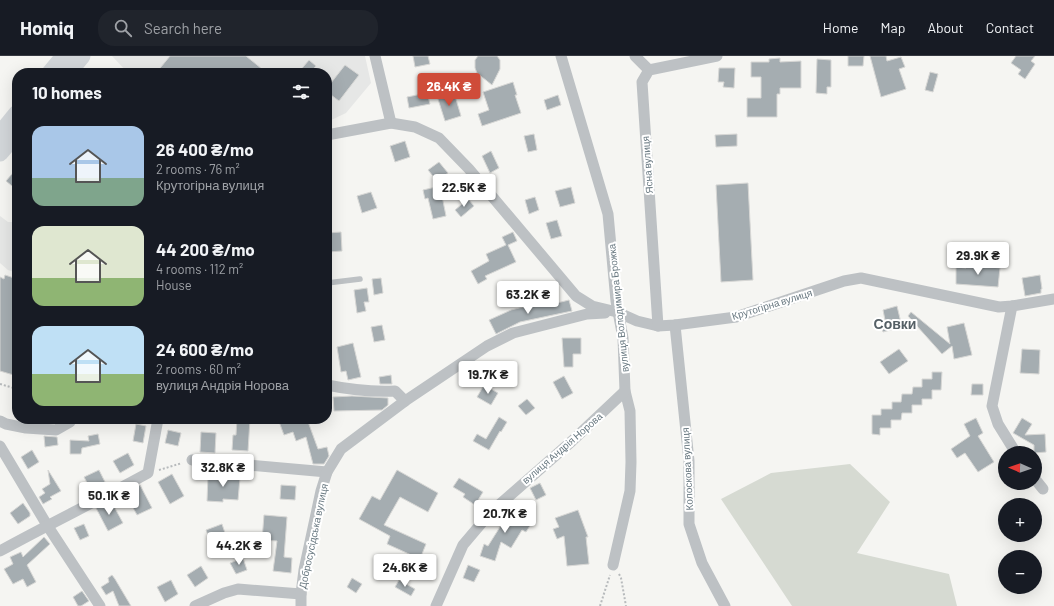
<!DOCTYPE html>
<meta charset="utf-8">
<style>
:root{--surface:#171b24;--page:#20242c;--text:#f1f3f6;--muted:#9ea1a6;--line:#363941;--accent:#cf4c39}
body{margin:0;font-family:Barlow,sans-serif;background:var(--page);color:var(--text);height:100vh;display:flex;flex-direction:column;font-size:15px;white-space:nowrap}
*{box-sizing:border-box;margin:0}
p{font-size:13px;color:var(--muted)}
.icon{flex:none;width:22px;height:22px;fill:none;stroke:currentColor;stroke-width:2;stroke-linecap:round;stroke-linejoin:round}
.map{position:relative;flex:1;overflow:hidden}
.sheet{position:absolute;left:12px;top:12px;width:320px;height:356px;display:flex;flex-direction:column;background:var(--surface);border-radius:16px;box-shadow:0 4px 16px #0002}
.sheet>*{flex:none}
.needle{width:26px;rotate:272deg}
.buttons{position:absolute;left:998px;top:390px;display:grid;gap:8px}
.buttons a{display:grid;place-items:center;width:44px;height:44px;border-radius:50%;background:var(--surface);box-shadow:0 4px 16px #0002;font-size:20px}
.price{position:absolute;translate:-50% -34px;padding:0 9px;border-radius:4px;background:#fff;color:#222;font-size:13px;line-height:26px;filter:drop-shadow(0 1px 2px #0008)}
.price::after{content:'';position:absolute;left:50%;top:24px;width:12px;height:9px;margin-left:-6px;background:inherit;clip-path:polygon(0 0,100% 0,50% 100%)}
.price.on{background:var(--accent);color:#fff}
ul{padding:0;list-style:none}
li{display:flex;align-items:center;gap:12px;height:100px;padding:0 20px}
li span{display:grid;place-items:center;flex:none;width:112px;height:80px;border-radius:12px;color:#555}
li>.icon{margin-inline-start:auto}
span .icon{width:48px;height:48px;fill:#fffc;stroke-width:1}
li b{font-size:17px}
h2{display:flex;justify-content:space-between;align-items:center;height:48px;padding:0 20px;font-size:17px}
header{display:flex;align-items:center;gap:24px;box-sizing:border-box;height:56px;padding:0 20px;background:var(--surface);border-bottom:1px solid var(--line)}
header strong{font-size:19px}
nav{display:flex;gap:22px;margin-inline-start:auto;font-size:14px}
.search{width:280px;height:36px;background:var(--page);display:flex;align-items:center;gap:10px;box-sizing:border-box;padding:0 14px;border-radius:16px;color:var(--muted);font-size:15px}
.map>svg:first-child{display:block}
</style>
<header>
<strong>Homiq</strong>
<div class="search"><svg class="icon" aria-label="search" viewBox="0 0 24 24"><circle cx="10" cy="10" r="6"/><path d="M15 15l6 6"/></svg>Search here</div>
<nav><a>Home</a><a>Map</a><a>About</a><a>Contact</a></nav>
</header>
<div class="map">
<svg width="1054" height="550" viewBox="0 0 1054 550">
<rect width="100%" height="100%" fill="#f5f5f2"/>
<g fill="#e6e7e6">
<polygon points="112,0 365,0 371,27 346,57 327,66 327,17 128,17"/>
<polygon points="0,160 8,166 17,166 17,217 8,214 0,207"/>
</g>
<polygon fill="#d6dad2" points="850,408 890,446 857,497 949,518 957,550 792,550 721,443 771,417"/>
<g fill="#a5adb1" stroke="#d7d7d5">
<polygon points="170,0 246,0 267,17 156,17"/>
<polygon points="413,0 428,0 430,8 415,11"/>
<polygon points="478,0 497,0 500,4 500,13 492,29 477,17 475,12 475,4"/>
<polygon points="848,0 864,0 863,10 848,10"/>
<polygon points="870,0 886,0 887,5 901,1 905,11 899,13 906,33 881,41"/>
<polygon points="1016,0 1035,0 1031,5 1035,8 1025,23 1018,18 1021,14 1011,7"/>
<polygon points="780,2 780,6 801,5 801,32 780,32 780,38 777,38 777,61 747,61 747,42 761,42 761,21 751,21 751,6 769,6 769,3"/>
<polygon points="817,3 831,4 831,31 827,31 827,38 816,37"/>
<polygon points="309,4 316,10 310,17 298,17"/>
<polygon points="345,9 359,19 339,45 327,36 327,32"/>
<polygon points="719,12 735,12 734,32 723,31 724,26 718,26"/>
<polygon points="930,16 938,18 933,36 925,34"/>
<polygon points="513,26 517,39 515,39 521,57 482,70 478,58 489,54 483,36"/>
<polygon points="449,36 451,42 455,40 461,60 445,65 437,40"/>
<polygon points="427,37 430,48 409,52 407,41"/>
<polygon points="558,39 561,49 547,54 544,44"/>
<polygon points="534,78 537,94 528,96 524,80"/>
<polygon points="737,78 737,90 716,91 715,79"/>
<polygon points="405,85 410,101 395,106 390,90"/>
<polygon points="491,95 499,112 490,117 482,100"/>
<polygon points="439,106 448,117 437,125 428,114"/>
<polygon points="17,112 17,134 6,125"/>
<polygon points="748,127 753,224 721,226 716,129"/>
<polygon points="440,130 446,160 433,163 428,142 425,143 423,134"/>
<polygon points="571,131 575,147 560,151 555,135"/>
<polygon points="371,136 377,152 362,157 357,140"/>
<polygon points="535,141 539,154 529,158 525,144"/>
<polygon points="468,143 474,150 461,161 455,154"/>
<polygon points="557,164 562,180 551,183 546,167"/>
<polygon points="341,176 342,195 327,196 327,177"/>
<polygon points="513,176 517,185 508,189 516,206 485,220 487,223 478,228 471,215 489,205 486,198 506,189 502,181"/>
<polygon points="966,208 1000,212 998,231 956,228 956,211 966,212"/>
<polygon points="5,219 17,223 17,320 0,315 0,221 4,223"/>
<polygon points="1040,219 1042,233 1041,233 1041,237 1025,240 1022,222"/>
<polygon points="381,222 383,237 374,239 372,223"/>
<polygon points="367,232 369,246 364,246 366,255 357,257 354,234"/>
<polygon points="569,244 572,255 520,266 496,278 489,264 511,254 544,246 545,250"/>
<polygon points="897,250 902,271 883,276 880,266 885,264 883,254"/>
<polygon points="911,256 950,288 947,271 964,267 972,299 954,303 952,290 942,298 908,260"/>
<polygon points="382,269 385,284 374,286 371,271"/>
<polygon points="562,282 581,282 581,298 573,298 573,311 564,311"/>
<polygon points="353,287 361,321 348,324 346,315 341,316 337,291"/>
<polygon points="899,293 908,305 889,318 880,306"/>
<polygon points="1022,293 1040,294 1039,318 1020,317"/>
<polygon points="932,316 942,316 941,334 932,334 932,343 922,343 922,349 912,349 912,357 902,357 901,364 891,364 891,372 880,372 880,379 872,378 872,359 881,359 881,353 892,353 892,346 901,346 902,338 912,338 913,331 922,331 922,323 932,323"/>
<polygon points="391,319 392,328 380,328 379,321"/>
<polygon points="564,320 573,337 562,343 553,326"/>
<polygon points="972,328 983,328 983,339 971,339"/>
<polygon points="484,329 498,337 491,349 477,341"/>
<polygon points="352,340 388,342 388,349 382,354 334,355 333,341"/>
<polygon points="527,343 535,352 526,359 518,350"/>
<polygon points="499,361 507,366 501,376 500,375 489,394 473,385 477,378 486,383"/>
<polygon points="976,362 983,377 978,380 994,406 978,416 965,397 957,402 951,393 970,380 964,368"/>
<polygon points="1022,362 1032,368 1025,379 1045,378 1046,396 1034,397 1034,389 1013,377"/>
<polygon points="237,363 250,363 248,395 232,394 233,379 236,379"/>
<polygon points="278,363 307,363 318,393 327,391 329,400 324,408 313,408 306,381 296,385 293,376 284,379"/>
<polygon points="136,368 146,370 143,387 133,385"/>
<polygon points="168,374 181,377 178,390 165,387"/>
<polygon points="201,376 216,377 215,397 200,396"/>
<polygon points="98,378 100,388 82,392 81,398 70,398 70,384 89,385 88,380"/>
<polygon points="44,380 57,381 58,389 45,391"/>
<polygon points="32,394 39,406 28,413 21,401"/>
<polygon points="128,397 134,409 120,417 113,405"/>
<polygon points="48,414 61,435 50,441 52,443 43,448 39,441 45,437 42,433 50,428"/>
<polygon points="99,414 105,426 91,434 84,421"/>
<polygon points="397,414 438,437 428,456 400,441 384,469 426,488 420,503 387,488 390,480 359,463 372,440 380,444"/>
<polygon points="172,418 184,440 170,448 158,426"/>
<polygon points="208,419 240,422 238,444 223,443 223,446 207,445"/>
<polygon points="459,422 483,436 475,449 463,441 465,438 453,431"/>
<polygon points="540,427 546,439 536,444 530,432"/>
<polygon points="140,429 152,452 137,459 125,437"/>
<polygon points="281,429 296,430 295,444 280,443"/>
<polygon points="111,445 123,467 108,475 96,452"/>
<polygon points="23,447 30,457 30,460 18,468 10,457"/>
<polygon points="506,452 531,468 526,476 522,474 511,492 501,486 495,505 480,500 484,488 488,490 505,463 500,460"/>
<polygon points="578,454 588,481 586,481 589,508 567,510 564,480 557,483 553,473 559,471 555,462"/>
<polygon points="264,459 287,461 284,501 292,502 291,517 273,515 277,485 262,484"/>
<polygon points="84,468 89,480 80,484 74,472"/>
<polygon points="222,468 227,483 212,489 206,474"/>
<polygon points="44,481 50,488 27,509 36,526 27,531 23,523 13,528 4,513 13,508 10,501 21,496 23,501"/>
<polygon points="243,502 247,514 236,518 230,507"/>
<polygon points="468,509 480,514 474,526 463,522"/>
<polygon points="201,510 208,522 195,531 187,519"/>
<polygon points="112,519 115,523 131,550 119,550 113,535 106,539 101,531 109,526 108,522"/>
<polygon points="352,522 362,528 356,537 347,531"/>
<polygon points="171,524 178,538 165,546 157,531"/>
<polygon points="399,524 415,533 411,540 395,531"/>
<polygon points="82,535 89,545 81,550 78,550 73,541"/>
</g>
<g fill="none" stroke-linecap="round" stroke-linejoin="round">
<g stroke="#b7babc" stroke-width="2" stroke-dasharray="2 2" stroke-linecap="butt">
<polyline points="0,328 17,333"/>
<polyline points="159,414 182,407"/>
<polyline points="619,518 621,522 626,550"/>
<polyline points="600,550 610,519"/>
</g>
<polyline stroke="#bdc1c4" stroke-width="5.5" points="327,227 360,223"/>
<g stroke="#bdc1c4" stroke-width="11">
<polyline points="375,0 391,67"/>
<polyline points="561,0 608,158 616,245 623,282 625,335 630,355 631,406 630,435 613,509"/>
<polyline points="635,0 649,14"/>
<polyline points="327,79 391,67 415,71 439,82 469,113 576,240 592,250 617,256 637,265 658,270 675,269 736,261 844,225 861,222 999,251 1012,250 1054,243"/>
<polyline points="1012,250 992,350 998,368 1016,397"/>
<polyline points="675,269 689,405 689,468 702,507 725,550"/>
<polyline points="658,270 642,26 649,14 717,0"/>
<path d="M327 329C351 334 370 336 395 335L405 345"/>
<polyline points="0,365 6,368 26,372 56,374 70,366 71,363"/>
<polyline points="0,390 47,469 100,550"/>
<polyline points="192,404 327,416"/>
<polyline points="1035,423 1043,433"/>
<path d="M0 495C49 468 99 444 148 417L158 363"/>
<polyline points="195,550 224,537 238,533 301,538"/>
<polyline points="301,550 301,538 304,514 321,435 327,416 341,393 405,345 487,290 513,277 587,258 605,257"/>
<polyline points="436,550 463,489 491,456 572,385 625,335"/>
</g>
<g stroke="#d2d6d9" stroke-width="17">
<polyline points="50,17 64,0"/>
<polyline points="68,17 82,0"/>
<polyline points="0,78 17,57"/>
<polyline points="0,97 17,77"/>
</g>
</g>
<g text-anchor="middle" stroke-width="4" stroke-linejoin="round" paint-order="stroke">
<g font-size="10" fill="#687880" stroke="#fff">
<text transform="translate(647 109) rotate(-94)" y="4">Ясна вулиця</text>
<text transform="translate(772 248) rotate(-17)" y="4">Крутогірна вулиця</text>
<text transform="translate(618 252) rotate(-96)" y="4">вулиця Володимира Брожка</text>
<text transform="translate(562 392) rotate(-41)" y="4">вулиця Андрія Норова</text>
<text transform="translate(687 413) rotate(-93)" y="4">Колоскова вулиця</text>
<text transform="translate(313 480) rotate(-78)" y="4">Добросусідська вулиця</text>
</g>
<g font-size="14" font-weight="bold" fill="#556066" stroke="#fff">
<text x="895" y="273">Совки</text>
</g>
</g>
</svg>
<div class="buttons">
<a><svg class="needle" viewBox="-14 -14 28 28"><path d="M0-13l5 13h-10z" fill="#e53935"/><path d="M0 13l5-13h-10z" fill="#9ea1a6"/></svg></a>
<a>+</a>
<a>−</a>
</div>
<b class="price on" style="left:449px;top:51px">26.4K ₴</b>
<b class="price" style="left:464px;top:152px">22.5K ₴</b>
<b class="price" style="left:978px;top:220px">29.9K ₴</b>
<b class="price" style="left:528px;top:259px">63.2K ₴</b>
<b class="price" style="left:488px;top:339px">19.7K ₴</b>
<b class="price" style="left:223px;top:432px">32.8K ₴</b>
<b class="price" style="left:109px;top:460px">50.1K ₴</b>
<b class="price" style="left:505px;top:478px">20.7K ₴</b>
<b class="price" style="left:239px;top:510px">44.2K ₴</b>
<b class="price" style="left:405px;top:532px">24.6K ₴</b>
<section class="sheet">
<h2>10 homes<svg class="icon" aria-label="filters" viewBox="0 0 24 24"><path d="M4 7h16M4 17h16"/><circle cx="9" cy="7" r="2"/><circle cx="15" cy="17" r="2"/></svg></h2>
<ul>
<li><span style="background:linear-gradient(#a9c7e8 65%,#7fa58c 0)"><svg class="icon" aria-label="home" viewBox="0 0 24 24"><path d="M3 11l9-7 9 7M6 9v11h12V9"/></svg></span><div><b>26 400 ₴/mo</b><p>2 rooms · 76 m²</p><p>Крутогірна вулиця</p></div></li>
<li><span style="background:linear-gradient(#dfe7d0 65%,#8fb573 0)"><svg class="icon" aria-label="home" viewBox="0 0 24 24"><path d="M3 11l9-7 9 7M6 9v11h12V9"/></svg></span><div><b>44 200 ₴/mo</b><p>4 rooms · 112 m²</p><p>House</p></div></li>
<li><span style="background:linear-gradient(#bfe0f5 60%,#8fb573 0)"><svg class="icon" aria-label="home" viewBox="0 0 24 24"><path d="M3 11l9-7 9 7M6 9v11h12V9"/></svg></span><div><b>24 600 ₴/mo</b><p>2 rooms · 60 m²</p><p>вулиця Андрія Норова</p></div></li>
</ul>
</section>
</div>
